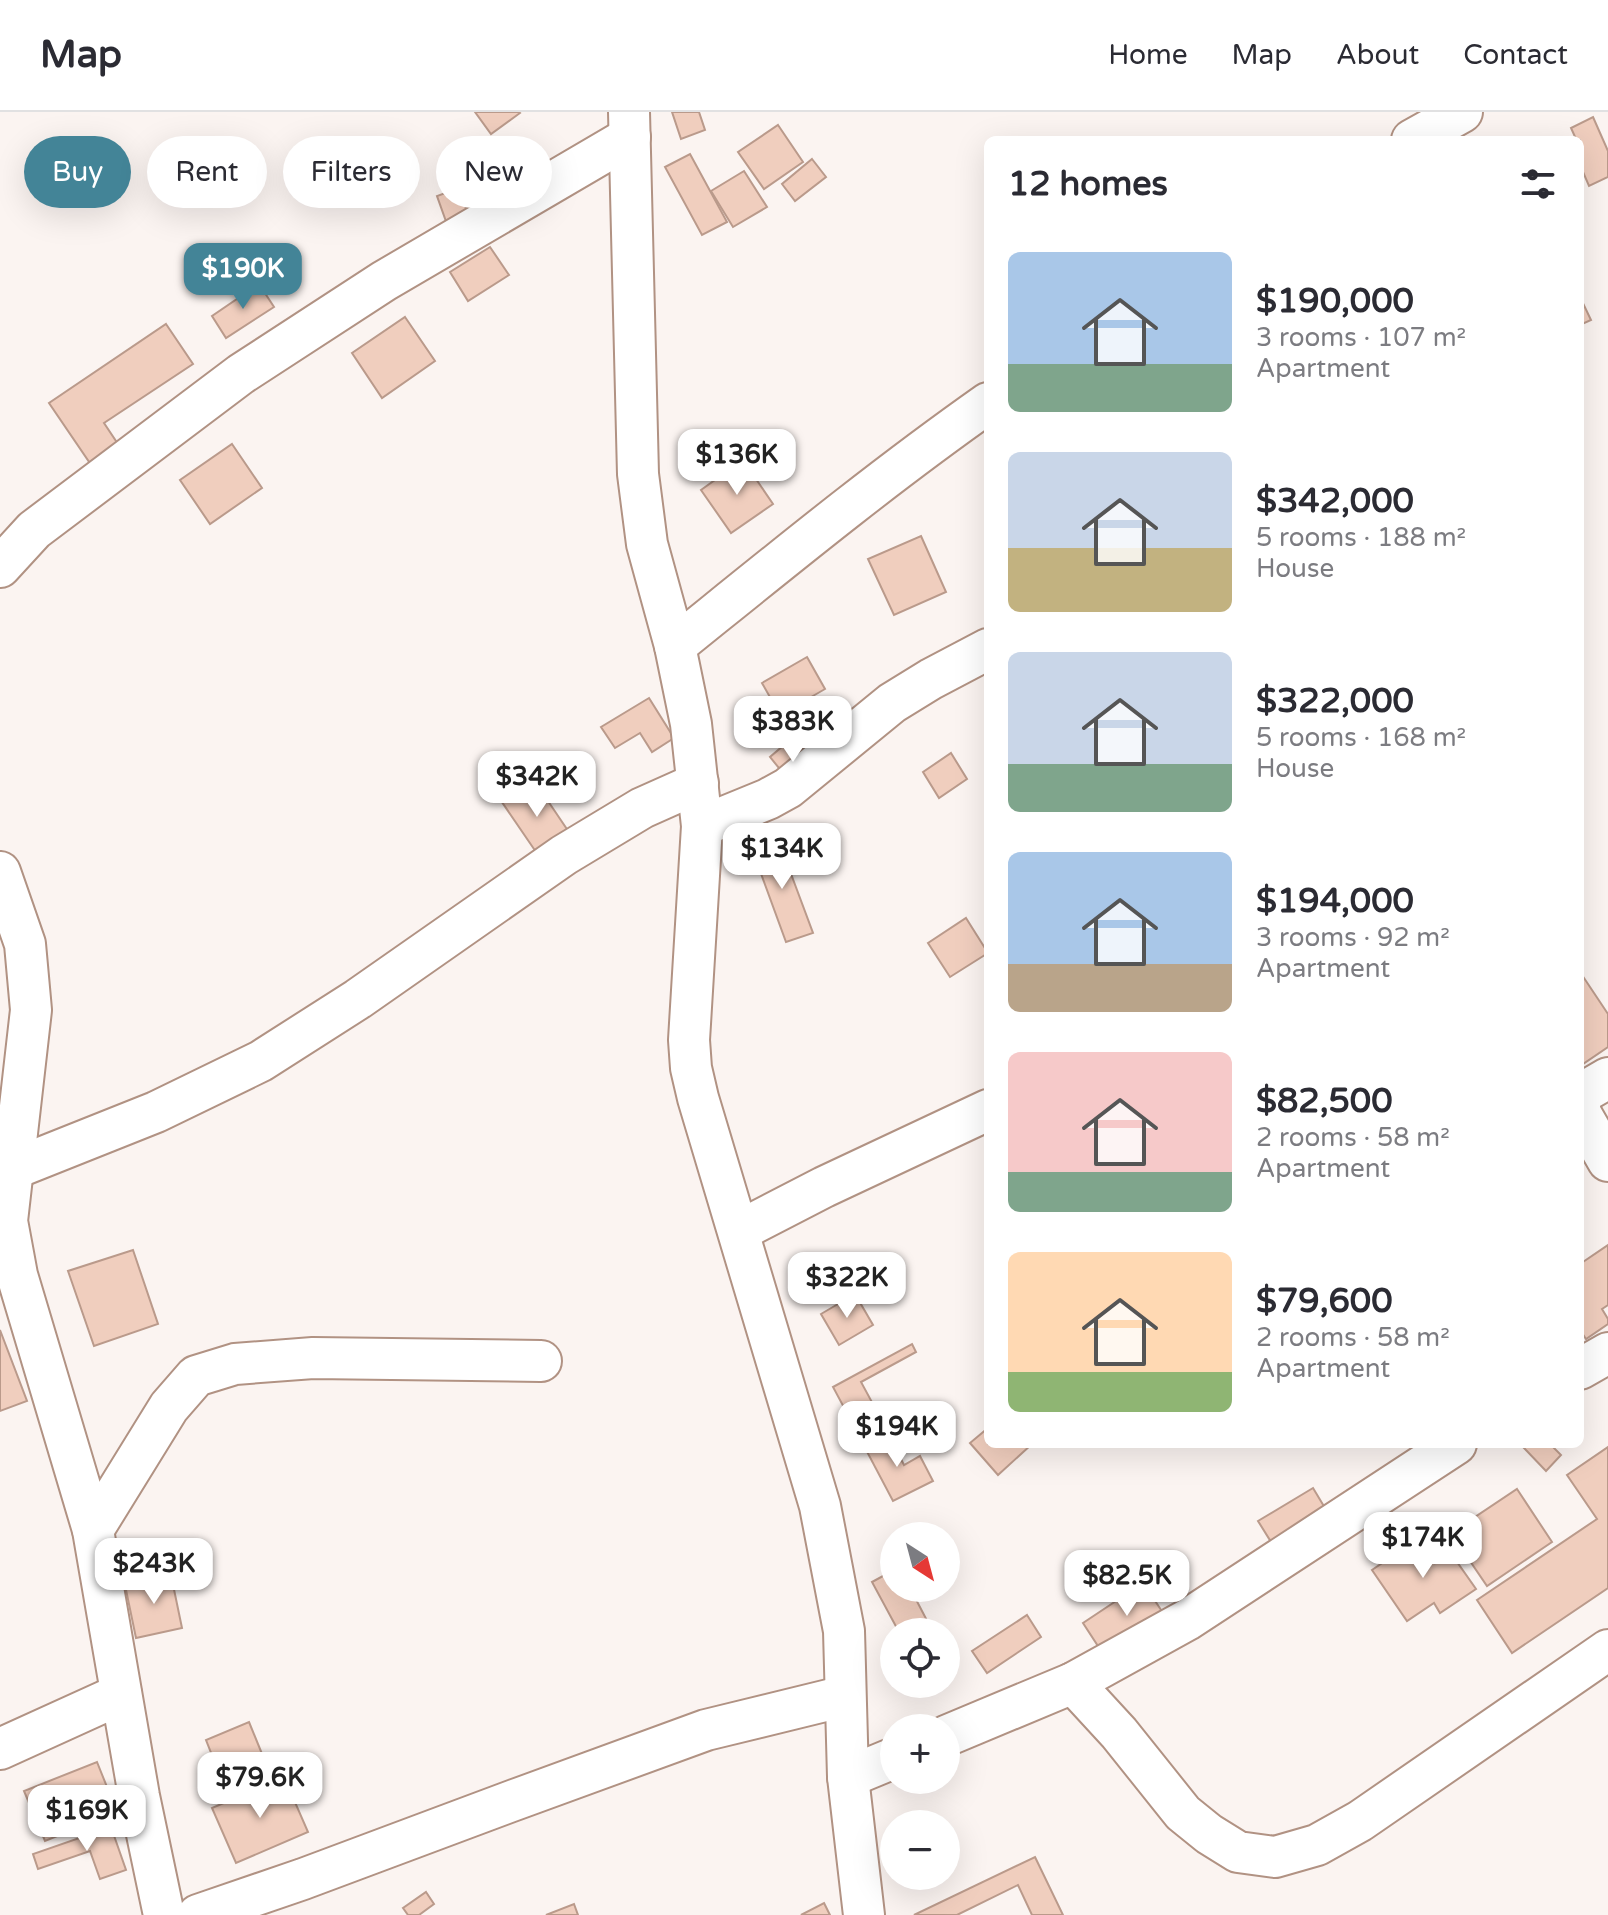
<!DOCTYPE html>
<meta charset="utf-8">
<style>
:root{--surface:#fff;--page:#f2f2f3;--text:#2b2b33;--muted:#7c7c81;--line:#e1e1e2;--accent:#438497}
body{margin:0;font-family:"Varela Round",sans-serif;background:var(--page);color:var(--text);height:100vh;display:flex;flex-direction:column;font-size:30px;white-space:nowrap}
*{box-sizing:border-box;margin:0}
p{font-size:26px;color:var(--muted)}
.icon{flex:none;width:44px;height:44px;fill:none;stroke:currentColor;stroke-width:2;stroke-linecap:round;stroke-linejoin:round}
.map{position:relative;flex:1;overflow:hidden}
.panel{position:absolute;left:984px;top:24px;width:600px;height:1312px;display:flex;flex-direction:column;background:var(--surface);border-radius:12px;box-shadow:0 8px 32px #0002}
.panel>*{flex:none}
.banner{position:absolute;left:24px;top:24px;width:760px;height:72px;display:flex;gap:16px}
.needle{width:52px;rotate:144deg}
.tools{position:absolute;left:880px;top:1410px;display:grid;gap:16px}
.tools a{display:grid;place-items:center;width:80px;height:80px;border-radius:50%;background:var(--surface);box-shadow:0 8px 32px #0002;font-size:40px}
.price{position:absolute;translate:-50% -68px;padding:0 18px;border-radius:16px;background:#fff;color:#222;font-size:26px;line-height:52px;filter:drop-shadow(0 2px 4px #0008)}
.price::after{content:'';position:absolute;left:50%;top:48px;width:24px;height:18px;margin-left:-12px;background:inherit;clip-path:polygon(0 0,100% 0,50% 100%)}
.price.current{background:var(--accent);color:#fff}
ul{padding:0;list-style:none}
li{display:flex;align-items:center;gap:24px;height:200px;padding:0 24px}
li span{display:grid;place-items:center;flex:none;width:224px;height:160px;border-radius:12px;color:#555}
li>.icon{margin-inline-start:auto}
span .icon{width:96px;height:96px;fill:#fffc;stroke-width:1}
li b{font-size:34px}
h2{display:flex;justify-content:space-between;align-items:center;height:96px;padding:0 24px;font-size:34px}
.pill{padding:0 28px;border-radius:36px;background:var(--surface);box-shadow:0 8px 32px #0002;font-size:28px;line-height:72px}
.pill.current{background:var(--accent);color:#fff}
header{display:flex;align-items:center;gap:48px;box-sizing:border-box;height:112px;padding:0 40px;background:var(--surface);border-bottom:2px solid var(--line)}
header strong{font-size:38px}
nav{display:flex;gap:44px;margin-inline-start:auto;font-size:28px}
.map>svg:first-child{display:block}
</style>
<header>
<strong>Map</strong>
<nav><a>Home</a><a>Map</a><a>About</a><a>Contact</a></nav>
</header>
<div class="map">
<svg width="1608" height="1803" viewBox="0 0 1608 1803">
<rect width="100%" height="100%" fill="#fbf4f1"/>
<g fill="#f0cebe" stroke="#ba9a8b" stroke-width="2">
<polygon points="475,0 519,0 520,1 491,22"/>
<polygon points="672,0 699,0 705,18 681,27"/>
<polygon points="1593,5 1608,39 1608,65 1589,74 1580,53 1580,28 1573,28 1576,27 1571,16"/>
<polygon points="778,13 803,50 764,77 738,40"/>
<polygon points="690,42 727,110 702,123 665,55"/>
<polygon points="812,47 826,65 795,89 782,72"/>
<polygon points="519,50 538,83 495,108 475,75"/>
<polygon points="744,59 767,95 733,115 711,79"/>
<polygon points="459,76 470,108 448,115 437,84"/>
<polygon points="490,135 509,163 468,189 450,160"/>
<polygon points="259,172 274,195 226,226 212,204"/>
<polygon points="1580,185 1591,208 1580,213"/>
<polygon points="405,205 435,249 382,286 352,241"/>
<polygon points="166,212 193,252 104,311 124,341 96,360 49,291"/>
<polygon points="232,332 262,376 210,412 180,368"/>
<polygon points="743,348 773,392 731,421 701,378"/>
<polygon points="921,424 946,480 894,503 868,447"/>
<polygon points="807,545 825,577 780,603 762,571"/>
<polygon points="649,586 674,626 652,640 640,621 615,636 601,615"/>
<polygon points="790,628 816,660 796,677 770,645"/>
<polygon points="951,641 967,667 939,686 923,660"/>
<polygon points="525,655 581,738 549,759 493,677"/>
<polygon points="778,727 813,821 786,830 752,737"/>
<polygon points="966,806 988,841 950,865 928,831"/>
<polygon points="1580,860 1608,902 1608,935 1580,954"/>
<polygon points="1608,1133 1608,1193 1602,1197 1608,1207 1608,1212 1586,1227 1580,1218 1580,1152"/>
<polygon points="133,1138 158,1212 94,1234 68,1159"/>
<polygon points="855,1182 873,1213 839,1233 821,1202"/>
<polygon points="0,1218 27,1289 0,1299"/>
<polygon points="912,1232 916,1240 861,1270 887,1318 863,1331 833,1275"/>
<polygon points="988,1316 988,1332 1032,1332 998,1363 970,1331"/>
<polygon points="888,1322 904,1353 920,1344 933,1369 893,1389 864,1334"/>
<polygon points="1526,1332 1550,1332 1561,1343 1546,1359 1523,1335"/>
<polygon points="1608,1335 1608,1476 1512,1541 1477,1488 1597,1407 1567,1363"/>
<polygon points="1313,1376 1340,1421 1286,1454 1258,1409"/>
<polygon points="1517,1377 1552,1430 1487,1474 1451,1421"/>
<polygon points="1419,1426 1435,1451 1450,1440 1476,1477 1440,1501 1434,1491 1407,1509 1372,1458"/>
<polygon points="1130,1451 1171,1513 1111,1554 1083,1511 1122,1485 1108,1465"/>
<polygon points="894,1458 894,1476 910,1476 933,1520 899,1520 872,1470"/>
<polygon points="171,1463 182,1516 136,1526 125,1473"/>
<polygon points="1027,1503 1041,1525 987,1561 972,1539"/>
<polygon points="249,1610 269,1659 225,1676 206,1628"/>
<polygon points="97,1650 117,1700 45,1729 24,1679"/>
<polygon points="284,1665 308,1720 236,1751 212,1696"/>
<polygon points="111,1715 126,1758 100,1767 90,1739 38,1757 33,1742"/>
<polygon points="1035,1745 1063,1803 1032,1803 1018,1773 957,1803 914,1803"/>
<polygon points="426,1780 434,1792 419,1803 408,1803 403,1796"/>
<polygon points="824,1791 830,1803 801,1803"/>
<polygon points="574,1792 578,1803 546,1803"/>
</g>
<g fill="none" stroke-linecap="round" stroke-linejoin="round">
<defs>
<g id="minor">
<polyline points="629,0 638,362 647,432 675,534 691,612 702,714 689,928 691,956 698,986 820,1394 844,1519 848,1665 864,1803"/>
<polyline points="1412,28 1462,0"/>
<polyline points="0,455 34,418 241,262 384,169 630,25"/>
<path d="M675 534C778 451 880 367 988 291"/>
<polyline points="702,714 768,687 788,676 892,591 931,567 988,537"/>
<polyline points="0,760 25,832 31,898 7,1109 17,1163 93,1418 139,1684 164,1803"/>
<polyline points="1580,987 1584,980 1608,966"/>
<polyline points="1580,996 1581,1002 1608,1049"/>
<polyline points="13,1057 156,1000 261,949 358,887 564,743 642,696 698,671"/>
<polyline points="739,1119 824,1075 988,998"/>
<polyline points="1580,1257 1608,1241"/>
<polyline points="93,1418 169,1295 196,1264 235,1252 313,1246 541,1249"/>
<polyline points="1073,1571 1119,1621 1183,1701 1209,1722 1238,1740 1275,1745 1317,1733 1360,1709 1608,1538"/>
<polyline points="946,1624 1073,1571 1187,1508 1456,1332"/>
<polyline points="0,1637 121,1582"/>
<polyline points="848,1665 894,1646"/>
<polyline points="198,1803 303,1767 509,1690 706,1618 845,1584"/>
</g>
</defs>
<use href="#minor" stroke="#b19283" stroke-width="44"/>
<use href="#minor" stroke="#fff" stroke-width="40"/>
</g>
</svg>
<div class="tools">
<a><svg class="needle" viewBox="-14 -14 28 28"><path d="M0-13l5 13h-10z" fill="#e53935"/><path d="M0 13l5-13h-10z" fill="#7c7c81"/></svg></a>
<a><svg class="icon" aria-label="locate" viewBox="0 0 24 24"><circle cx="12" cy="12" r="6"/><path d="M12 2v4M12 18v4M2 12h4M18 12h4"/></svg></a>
<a>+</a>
<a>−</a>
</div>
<b class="price current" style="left:243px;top:199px">$190K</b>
<b class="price" style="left:737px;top:385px">$136K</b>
<b class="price" style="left:793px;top:652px">$383K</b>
<b class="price" style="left:537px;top:707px">$342K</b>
<b class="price" style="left:782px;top:779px">$134K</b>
<b class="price" style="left:847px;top:1208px">$322K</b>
<b class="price" style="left:897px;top:1357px">$194K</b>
<b class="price" style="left:1423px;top:1468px">$174K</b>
<b class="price" style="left:154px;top:1494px">$243K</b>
<b class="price" style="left:1127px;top:1506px">$82.5K</b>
<b class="price" style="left:260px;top:1708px">$79.6K</b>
<b class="price" style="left:87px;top:1741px">$169K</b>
<div class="banner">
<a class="pill current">Buy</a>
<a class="pill">Rent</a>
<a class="pill">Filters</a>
<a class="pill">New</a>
</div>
<section class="panel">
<h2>12 homes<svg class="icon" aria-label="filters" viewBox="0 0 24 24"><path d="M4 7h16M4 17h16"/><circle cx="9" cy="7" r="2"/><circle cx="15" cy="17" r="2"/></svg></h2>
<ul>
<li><span style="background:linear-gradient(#a9c7e8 70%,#7fa58c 0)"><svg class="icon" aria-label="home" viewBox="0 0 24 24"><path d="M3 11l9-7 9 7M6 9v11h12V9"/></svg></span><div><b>$190,000</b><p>3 rooms · 107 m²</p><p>Apartment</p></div></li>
<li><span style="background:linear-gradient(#c9d6e8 60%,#c2b280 0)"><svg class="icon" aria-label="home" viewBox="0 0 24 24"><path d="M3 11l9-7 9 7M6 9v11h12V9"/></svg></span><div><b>$342,000</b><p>5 rooms · 188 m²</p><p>House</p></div></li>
<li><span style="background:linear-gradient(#c9d6e8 70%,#7fa58c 0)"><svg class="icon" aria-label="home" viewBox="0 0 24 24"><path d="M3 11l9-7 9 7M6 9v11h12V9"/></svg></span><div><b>$322,000</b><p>5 rooms · 168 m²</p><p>House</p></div></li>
<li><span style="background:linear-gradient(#a9c7e8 70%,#b9a48a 0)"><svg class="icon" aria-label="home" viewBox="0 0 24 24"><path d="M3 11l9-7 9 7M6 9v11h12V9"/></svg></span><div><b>$194,000</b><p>3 rooms · 92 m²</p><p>Apartment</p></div></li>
<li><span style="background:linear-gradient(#f6c9c9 75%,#7fa58c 0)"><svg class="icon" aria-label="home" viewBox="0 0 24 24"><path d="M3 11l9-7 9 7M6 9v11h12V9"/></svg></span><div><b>$82,500</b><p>2 rooms · 58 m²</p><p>Apartment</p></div></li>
<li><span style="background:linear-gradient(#ffd9b3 75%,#8fb573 0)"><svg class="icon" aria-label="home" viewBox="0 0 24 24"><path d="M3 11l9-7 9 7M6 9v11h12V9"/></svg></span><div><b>$79,600</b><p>2 rooms · 58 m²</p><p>Apartment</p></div></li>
</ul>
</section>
</div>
